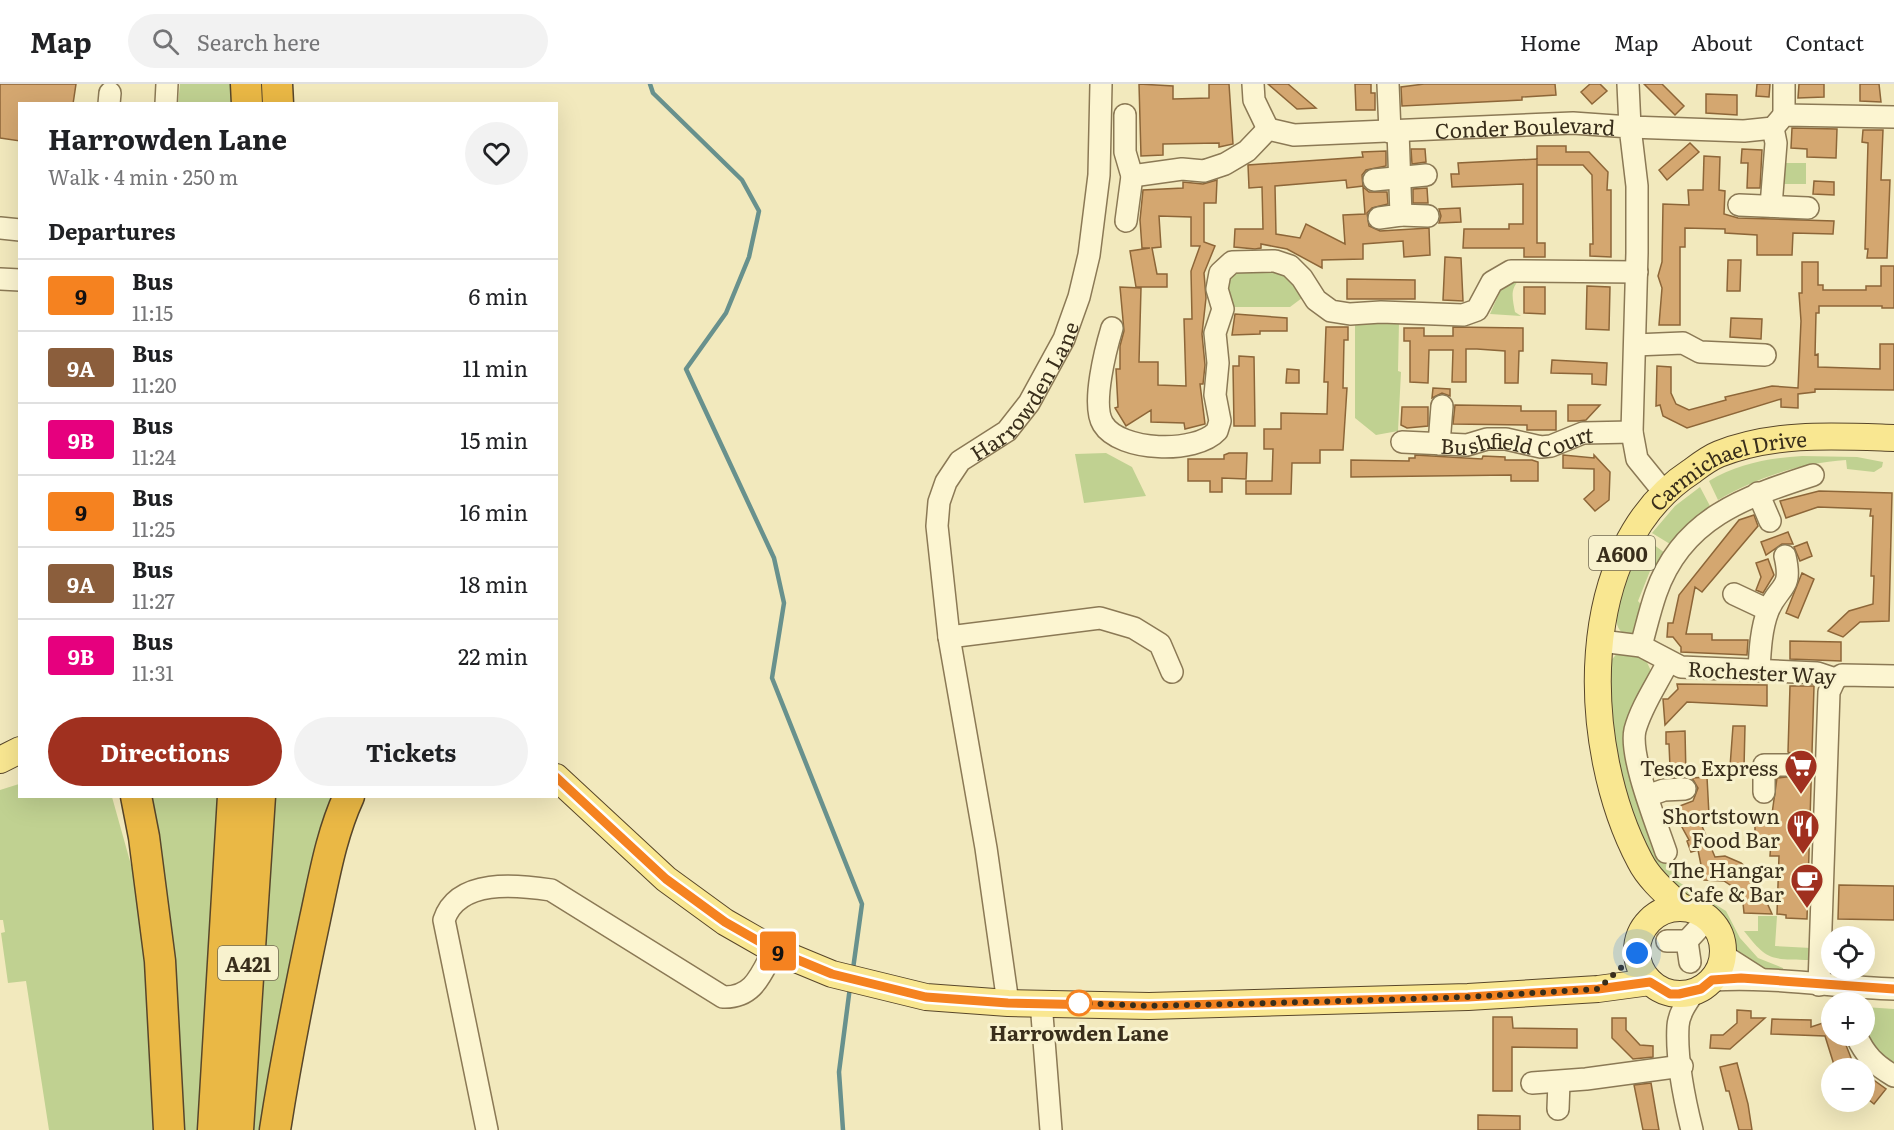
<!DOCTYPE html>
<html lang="en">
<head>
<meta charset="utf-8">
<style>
  :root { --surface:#fff; --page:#f2f2f2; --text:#202124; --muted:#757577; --line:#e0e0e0; --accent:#a0301f }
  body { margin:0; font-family:Literata,serif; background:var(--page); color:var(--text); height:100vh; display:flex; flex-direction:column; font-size:22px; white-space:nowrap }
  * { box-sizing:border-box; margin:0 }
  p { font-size:20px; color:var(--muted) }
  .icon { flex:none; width:33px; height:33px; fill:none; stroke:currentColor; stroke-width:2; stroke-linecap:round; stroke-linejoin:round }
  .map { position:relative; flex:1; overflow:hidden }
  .sheet { position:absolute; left:18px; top:18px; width:540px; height:696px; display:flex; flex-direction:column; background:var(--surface); border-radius:0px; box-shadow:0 6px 24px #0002 }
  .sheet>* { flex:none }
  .badge { padding:0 12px; border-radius:4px; font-size:21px; line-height:39px }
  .tools { position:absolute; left:1821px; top:842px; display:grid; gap:12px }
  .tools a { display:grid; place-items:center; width:54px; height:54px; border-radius:50%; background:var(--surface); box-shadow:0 6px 24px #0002; font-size:30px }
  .you { position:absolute; width:30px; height:30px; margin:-15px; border:4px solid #fff; border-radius:50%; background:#1a73e8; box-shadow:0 0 0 9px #1a73e833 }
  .map>.badge { position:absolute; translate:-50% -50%; box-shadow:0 0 0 3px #fff }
  h2 { padding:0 30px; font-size:22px; line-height:54px }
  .round { display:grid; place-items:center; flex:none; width:63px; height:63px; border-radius:32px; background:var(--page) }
  .head { display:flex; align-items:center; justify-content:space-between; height:102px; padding:0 30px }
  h1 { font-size:28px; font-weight:700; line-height:45px }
  .action { display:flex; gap:12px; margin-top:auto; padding:12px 30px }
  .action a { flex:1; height:69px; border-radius:36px; background:var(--accent); color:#fff; font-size:24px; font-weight:700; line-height:69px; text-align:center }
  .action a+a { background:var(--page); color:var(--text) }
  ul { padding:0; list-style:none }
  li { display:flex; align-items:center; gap:18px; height:72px; padding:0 30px; border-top:2px solid var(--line) }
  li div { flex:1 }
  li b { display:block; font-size:22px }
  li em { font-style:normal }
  li .badge { min-width:66px; font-weight:700; text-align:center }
  header { display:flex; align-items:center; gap:36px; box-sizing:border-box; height:84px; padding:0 30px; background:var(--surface); border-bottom:2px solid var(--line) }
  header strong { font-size:28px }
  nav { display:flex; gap:33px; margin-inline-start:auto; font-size:21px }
  .search { width:420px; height:54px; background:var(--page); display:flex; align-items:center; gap:15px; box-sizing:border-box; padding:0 21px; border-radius:33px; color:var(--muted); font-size:22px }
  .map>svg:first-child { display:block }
</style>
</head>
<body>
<header>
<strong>Map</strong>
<div class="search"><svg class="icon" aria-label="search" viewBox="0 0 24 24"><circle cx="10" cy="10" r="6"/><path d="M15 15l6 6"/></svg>Search here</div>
<nav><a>Home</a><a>Map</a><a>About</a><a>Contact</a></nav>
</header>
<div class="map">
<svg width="1894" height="1046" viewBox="0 0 1894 1046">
  <rect width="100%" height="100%" fill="#f2e9bd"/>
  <path fill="#c0d191" d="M180 0H240L241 19 178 20Z
    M1784 79H1806V100H1784Z
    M1268 184 1286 191 1306 211 1290 223H1230L1226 197 1232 188Z
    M1520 196C1509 204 1513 217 1515 228L1521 232 1490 230 1501 205Z
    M1355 238H1399L1398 287 1401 288 1398 347 1376 351 1355 334Z
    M1106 369 1132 383 1146 412 1084 419 1075 370Z
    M1802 372 1857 373 1883 378 1882 383 1874 388 1847 385 1846 376C1801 379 1758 393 1718 416L1709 397C1737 380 1769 374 1802 372Z
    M1700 403 1710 422 1670 460 1652 449 1675 422Z
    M1646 455 1665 469 1659 479 1652 482 1638 517 1645 525 1633 551C1593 553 1637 472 1646 455Z
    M1618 568 1645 574 1651 587 1624 647 1643 734 1677 797 1726 827 1740 854 1758 874 1783 884 1782 892 1772 890 1739 870 1718 834 1704 822 1691 817 1661 789 1624 718 1613 681 1610 578Z
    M19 700 20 712 112 713 140 813 156 1046H49L26 897 8 899 1 849 5 848 3 836H0V706Z
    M146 713H220L204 1046H182Z
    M273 713H334L270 1046H253Z
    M1758 832H1777L1775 862 1811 864 1810 876C1772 875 1768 878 1744 847H1758Z
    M1865 923 1894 925V985L1864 951Z"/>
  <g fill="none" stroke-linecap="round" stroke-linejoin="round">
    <path stroke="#68918d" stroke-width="4.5" d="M650 0 653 9 742 96 759 127 749 173 726 229 686 285 774 474 784 519 772 594 862 820 853 885
      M843 1046 839 988 850 903"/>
  </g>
  <path fill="#d4a770" stroke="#8d6638" stroke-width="1.5" d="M0 0H76L73 20H20V57L0 54Z
    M1139 0 1173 2V15L1209 14V0H1229L1233 60 1219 63V59L1163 60V71L1141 72Z
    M1268 0H1288L1316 24 1297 25Z
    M1355 0H1371V9H1375V26H1356Z
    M1424 0H1555L1556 11 1522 13V16L1402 22 1401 3Z
    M1590 0H1600L1607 7 1592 20 1581 8Z
    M1644 0H1662L1684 22 1675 31Z
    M1757 0H1770L1769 13 1756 12Z
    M1799 0H1824V13L1798 14Z
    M1860 0H1879L1881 18 1860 17Z
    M1706 10 1737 11V31L1706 29Z
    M1792 44 1837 45 1836 74 1807 73V65L1791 64Z
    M1863 46H1883L1881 96H1890L1887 174H1867L1868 165H1865L1868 59 1862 58Z
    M1690 59 1699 68 1667 96 1659 86Z
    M1537 62H1566V68H1589L1608 88 1607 106H1611V173L1590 172V160H1593L1592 91 1583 81H1537Z
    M1411 65H1425L1426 78 1412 80Z
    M1742 65 1762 66 1760 104H1747L1748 79H1741Z
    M1386 67V82L1366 86 1362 91 1363 102 1347 104 1346 96 1275 102 1276 150 1300 154 1306 140 1345 160 1343 131 1365 130 1363 103 1369 108H1387L1388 120 1372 124 1367 129 1369 142 1380 147 1429 144 1430 171 1404 173 1403 157 1363 160V175L1322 176V184L1287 165 1261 160V164L1255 165 1234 163 1235 145H1263L1262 103 1249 104 1248 81 1363 73 1362 68Z
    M1704 72 1720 73 1719 106 1725 107 1724 130 1738 134 1834 137 1833 150 1793 149 1792 171H1757V151L1725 149V145L1685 144V163H1680V241H1659L1662 204 1658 192 1662 178 1663 120 1689 121 1688 106H1703Z
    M1537 75V159H1545V173H1524V164H1463L1464 145H1509V140H1523V100L1452 103 1451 90H1459L1458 79Z
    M1217 96 1216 119H1204V158L1215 162 1204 189 1206 214 1202 250 1205 281 1203 300H1200L1205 340 1185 345 1184 339 1151 338V326L1126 342 1115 324 1118 323 1116 285H1120V262L1124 247 1120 203 1141 204 1139 278H1158V301L1186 302 1184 235H1192L1191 187 1200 162H1191V133L1159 132 1161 163 1152 164 1157 190H1167V203H1136L1130 167 1150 164H1142L1140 136 1143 106 1183 104V98L1203 100Z
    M1814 97 1834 98V111L1813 110Z
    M1427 104 1428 119H1413V105Z
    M1460 124 1461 138 1439 139 1441 132 1439 125Z
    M1445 173 1461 174 1463 217 1443 216Z
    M1728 176H1741L1740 207H1727Z
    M1802 178H1818V201H1823V206H1866V202H1881V182H1894V224H1882V222H1819V229H1816L1815 271 1818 270V283L1880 285V260H1894V306L1815 305V308L1798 310V324L1781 323V315L1687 344 1663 332 1660 321 1656 322 1657 282 1671 283V309L1676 320 1689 326 1726 316 1725 313 1772 302 1798 304 1801 237 1799 209H1802Z
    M1347 195 1415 196V215H1347Z
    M1587 202 1610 203 1609 246 1586 245Z
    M1524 203H1545V230L1524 229Z
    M1235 230 1287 234V247H1260V250L1232 251Z
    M1731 234 1762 235 1761 255 1730 253Z
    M1326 243H1348V256H1344L1343 304H1347L1343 366H1320V379H1292L1291 410H1246V397H1272L1273 365H1264V345H1281V329L1327 330 1328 298H1324Z
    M1453 243 1523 244V267H1519L1518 299H1505V267L1477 265H1466V298H1452L1453 266H1429L1428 299 1410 298V257H1404V244H1424V252H1453Z
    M1239 272 1254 273 1255 342H1234L1233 282H1239Z
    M1552 276 1607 279 1606 301 1592 300V290L1551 289Z
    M1287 285 1299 286V299H1286Z
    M1433 304 1450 305V312L1442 309 1432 314Z
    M1455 321 1521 322V327H1556V346H1527V341L1453 340Z
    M1568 321H1600L1586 336 1578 337H1568Z
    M1402 323H1428V342L1407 344 1401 341Z
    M1229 369H1247L1246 395 1222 394V408H1210V397H1188V375H1224V371Z
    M1415 371 1482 375 1483 372 1505 373V376H1532L1538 378V397H1511V391L1351 393V376L1409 377V374H1415Z
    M1563 371 1594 374V371L1610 388 1609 416 1595 427 1584 415 1594 406V385L1563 384Z
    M1819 407 1892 409 1889 537 1860 538 1843 553 1828 547 1849 527 1873 520 1874 492H1871L1873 432H1870L1871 425 1818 423 1786 434 1780 417Z
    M1754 431 1758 442 1702 508 1695 503 1686 550H1712V556H1748L1747 571 1681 568V563L1673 553H1667L1668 539H1673L1679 511 1739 436Z
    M1788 448 1793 460H1782L1766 471 1761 458Z
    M1807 458 1812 472 1800 477 1794 463Z
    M1768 475 1774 491 1763 509 1756 506 1761 493 1756 479Z
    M1802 489 1814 495 1798 534 1786 529Z
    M1790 557 1841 558V577L1790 575Z
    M1677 600 1767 601V622L1687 618 1665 641 1663 615H1668L1678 605Z
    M1790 602H1814L1807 835 1786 834V831L1777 830 1779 772H1770L1771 757 1755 756V736L1771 737 1777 694 1794 692 1801 682 1799 674 1788 668Z
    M1733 642H1745L1744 684 1730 683Z
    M1685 647 1686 693H1667V683H1670L1669 660H1666V648Z
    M1707 693 1709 731 1699 735 1715 773 1725 772 1741 779 1754 790 1772 830 1744 829 1743 819 1733 803 1724 797 1704 796 1698 766 1691 768 1687 757 1689 756 1672 725 1693 717 1698 704 1692 694Z
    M1839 801 1894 802V836L1838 835Z
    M1737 926 1751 927V934H1765L1730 965 1710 964 1711 951H1723L1737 939Z
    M1493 933H1512L1513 944 1577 945V964L1512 963V1007H1493Z
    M1612 934H1626V946L1640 961 1653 962V973L1633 975 1612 954Z
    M1772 935 1811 936V943L1832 936V951H1842L1855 984H1835L1825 952 1771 950Z
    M1737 979 1748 1020 1752 1046H1739L1729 1007H1726L1720 983Z
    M1864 989 1886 1005 1874 1020 1864 1012Z
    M1651 999 1659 1046H1643L1634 1001Z
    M1478 1031 1520 1032V1046H1478Z"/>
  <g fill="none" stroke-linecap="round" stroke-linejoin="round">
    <path stroke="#cdc49d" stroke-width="21" stroke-dasharray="21 10" stroke-linecap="butt" d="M1788 681 1812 682"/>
    <defs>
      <g id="minor">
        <path d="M1253 0 1254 16 1268 45"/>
        <path d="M1388 0 1390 48"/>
        <path d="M1628 0 1630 43 1744 47 1773 44 1784 31 1894 33"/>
        <path d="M109 20 110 9"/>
        <path d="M166 20 167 0"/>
        <path d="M1125 31V68L1132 92 1126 137"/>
        <path d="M1784 31V0"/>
        <path id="s1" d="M1268 45 1294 51 1573 39 1630 43 1637 102V169L1632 348 1637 375 1663 407"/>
        <path d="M1132 92 1182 85 1204 87 1225 80 1247 67 1268 45"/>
        <path d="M1374 96 1426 91"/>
        <path d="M1739 121 1808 124"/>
        <path d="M1771 122 1776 59 1773 44"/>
        <path d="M1401 131 1428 132"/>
        <path d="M1379 134 1401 131 1398 47"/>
        <path d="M0 144 20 146"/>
        <path d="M0 195 20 196"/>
        <path d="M1112 244C1106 264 1091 321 1103 340 1120 368 1196 370 1217 347L1220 337 1215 311 1218 279 1215 249 1223 225 1217 205 1220 189 1232 178 1275 177 1290 182 1302 194 1316 216 1331 227 1350 230 1381 228 1463 231 1477 226 1492 198 1511 187 1637 188"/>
        <path d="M1635 261 1683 259 1700 268 1765 271"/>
        <path id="s2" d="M1402 358 1467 361 1487 355H1506L1541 363 1551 362 1583 349 1632 348"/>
        <path d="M1439 360 1442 322"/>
        <path d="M1758 409 1770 437"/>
        <path d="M1734 510 1768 526"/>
        <path d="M949 553 1100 534 1134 544 1160 560 1172 588"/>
        <path d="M1601 557 1641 562 1681 583 1817 589 1835 595 1842 591 1894 592"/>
        <path d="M1641 562C1646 544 1650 526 1656 509 1682 434 1745 413 1813 391"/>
        <path d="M1759 586C1760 567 1761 545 1768 527 1779 500 1793 507 1785 472"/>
        <path d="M1764 708V681H1788"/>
        <path d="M1647 712 1664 706 1685 705"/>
        <path d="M1666 768C1657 741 1629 672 1635 646 1641 623 1657 600 1668 578"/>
        <path d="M1667 857H1687L1690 878"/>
        <path d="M1687 857 1708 834"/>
        <path d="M1723 871 1759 894"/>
        <path d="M1712 896C1772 892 1833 903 1894 905"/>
        <path d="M1819 901 1829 608 1835 595"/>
        <path d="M1041 918 1051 1046"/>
        <path id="s3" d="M1008 919 986 764 949 553 937 442 939 418 946 398 960 377 1007 347 1029 319 1064 255 1079 213 1089 171 1099 91 1101 0"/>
        <path d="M1856 951C1865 971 1875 981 1894 992"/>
        <path d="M1532 999 1586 995 1682 982"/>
        <path d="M1558 1025 1559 998"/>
        <path d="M487 1046 444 836C458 794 517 801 551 806L723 913C754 914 761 890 774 866"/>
        <path d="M1692 1046C1684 1014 1676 975 1678 942 1679 929 1687 918 1694 908"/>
      </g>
      <g id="major">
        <path d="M0 676 20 666"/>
        <path d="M556 693 666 795 725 838 774 866 832 890 926 913 1008 919 1149 922 1468 913 1598 905 1650 898"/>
        <path id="s4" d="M1682 824C1667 810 1649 795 1640 777 1580 664 1573 464 1692 387 1700 381 1709 374 1719 370 1775 348 1835 352 1894 354"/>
        <circle cx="1680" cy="867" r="43"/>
      </g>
      <path id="highway" d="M246 0 247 20
        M277 0 278 20
        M136 712 144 753 160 877 169 1046
        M213 1046 233 712
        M238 1046 260 712
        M275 1046C286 975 300 905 315 835 324 794 331 751 349 712"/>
    </defs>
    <use href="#minor" stroke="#8b7955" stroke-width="24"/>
    <use href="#major" stroke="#58462a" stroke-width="28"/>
    <use href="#highway" stroke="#58462a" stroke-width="33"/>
    <use href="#minor" stroke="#fcf5d1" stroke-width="21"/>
    <use href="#major" stroke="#f9e791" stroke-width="26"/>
    <use href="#highway" stroke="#eab845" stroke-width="30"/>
  </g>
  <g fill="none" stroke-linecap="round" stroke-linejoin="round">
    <defs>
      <path id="line" d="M556 693 666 795 725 838 774 866 832 890 926 913 1008 919 1149 922 1468 913 1598 905 1650 898 1670 910H1679L1701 905 1712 896 1741 894 1894 905"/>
    </defs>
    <use href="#line" stroke="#fff" stroke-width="14"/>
    <use href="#line" stroke="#f58220" stroke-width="9"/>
    <path stroke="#392e1b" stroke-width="6" stroke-dasharray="0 10.8" d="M1079 919 1149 922 1309 918 1468 913 1598 905 1637 869"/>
  </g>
  <defs>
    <symbol id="supermarket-pin" viewBox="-11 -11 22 30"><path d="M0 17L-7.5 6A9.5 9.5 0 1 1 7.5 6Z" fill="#a0301f" stroke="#f8f2ce"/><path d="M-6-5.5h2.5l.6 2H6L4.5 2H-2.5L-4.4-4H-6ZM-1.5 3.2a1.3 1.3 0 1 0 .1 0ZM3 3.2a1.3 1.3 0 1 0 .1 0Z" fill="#fff"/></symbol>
    <symbol id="restaurant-pin" viewBox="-11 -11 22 30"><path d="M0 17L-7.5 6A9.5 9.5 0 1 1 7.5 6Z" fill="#a0301f" stroke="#f8f2ce"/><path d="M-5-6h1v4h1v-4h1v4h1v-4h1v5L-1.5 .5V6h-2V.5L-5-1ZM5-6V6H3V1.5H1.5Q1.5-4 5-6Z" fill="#fff"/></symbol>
    <symbol id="cafe-pin" viewBox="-11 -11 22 30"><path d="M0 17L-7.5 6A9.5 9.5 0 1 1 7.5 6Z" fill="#a0301f" stroke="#f8f2ce"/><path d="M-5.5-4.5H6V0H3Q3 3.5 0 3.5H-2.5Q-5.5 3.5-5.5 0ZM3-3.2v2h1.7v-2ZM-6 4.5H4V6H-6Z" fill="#fff"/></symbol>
  </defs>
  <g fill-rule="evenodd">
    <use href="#supermarket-pin" x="1782" y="663" width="38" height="52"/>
    <use href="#restaurant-pin" x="1784" y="723" width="38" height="52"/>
    <use href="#cafe-pin" x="1788" y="777" width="38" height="52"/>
  </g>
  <circle fill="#fff" stroke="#f58220" stroke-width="3" cx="1079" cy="919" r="12"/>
  <g text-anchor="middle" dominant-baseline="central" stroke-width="6" stroke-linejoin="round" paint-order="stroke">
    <g fill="#f8f2ce" stroke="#726951" stroke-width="1.5">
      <rect x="1589" y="452" width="66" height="34" rx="4.5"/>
      <rect x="218" y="862" width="60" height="34" rx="4.5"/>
    </g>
    <g font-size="20" font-weight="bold" fill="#392e1b">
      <text x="1622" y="469">A600</text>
      <text x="248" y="879">A421</text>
    </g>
    <g font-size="21" fill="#392e1b" stroke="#f8f2ce">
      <text stroke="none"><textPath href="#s1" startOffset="258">Conder Boulevard</textPath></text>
      <text stroke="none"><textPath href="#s3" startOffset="651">Harrowden Lane</textPath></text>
      <text stroke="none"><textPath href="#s2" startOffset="117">Bushfield Court</textPath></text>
      <text stroke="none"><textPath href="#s4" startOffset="524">Carmichael Drive</textPath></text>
      <text transform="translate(1762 587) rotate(3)">Rochester Way</text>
    </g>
    <g font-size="21" fill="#392e1b" stroke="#f8f2ce" text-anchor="end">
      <text x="1778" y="682">Tesco Express</text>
      <text x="1780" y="730">Shortstown<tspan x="1780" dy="24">Food Bar</tspan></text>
      <text x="1784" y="784">The Hangar<tspan x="1784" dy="24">Cafe &amp; Bar</tspan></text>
    </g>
    <g font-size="21" font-weight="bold" fill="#392e1b" stroke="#f8f2ce">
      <text x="1079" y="947">Harrowden Lane</text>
    </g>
  </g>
</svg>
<div class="tools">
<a><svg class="icon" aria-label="locate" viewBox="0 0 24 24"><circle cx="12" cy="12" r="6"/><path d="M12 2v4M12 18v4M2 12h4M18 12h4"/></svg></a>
<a>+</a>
<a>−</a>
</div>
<div class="you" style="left:1637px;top:869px"></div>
<b class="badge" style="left:778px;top:867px;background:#f58220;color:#111">9</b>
<section class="sheet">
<div class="head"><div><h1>Harrowden Lane</h1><p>Walk · 4 min · 250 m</p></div><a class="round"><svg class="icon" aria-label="heart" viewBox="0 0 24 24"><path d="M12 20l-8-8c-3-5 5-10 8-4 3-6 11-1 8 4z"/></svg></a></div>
<h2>Departures</h2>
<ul>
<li><span class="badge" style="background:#f58220;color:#111">9</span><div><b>Bus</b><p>11:15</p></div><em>6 min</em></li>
<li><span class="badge" style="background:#8b5e3c;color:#fff">9A</span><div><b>Bus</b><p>11:20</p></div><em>11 min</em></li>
<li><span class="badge" style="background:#e6007e;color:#fff">9B</span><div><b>Bus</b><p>11:24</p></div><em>15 min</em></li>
<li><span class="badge" style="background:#f58220;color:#111">9</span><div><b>Bus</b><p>11:25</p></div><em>16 min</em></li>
<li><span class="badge" style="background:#8b5e3c;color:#fff">9A</span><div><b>Bus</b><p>11:27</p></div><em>18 min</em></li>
<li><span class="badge" style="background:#e6007e;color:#fff">9B</span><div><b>Bus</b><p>11:31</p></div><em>22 min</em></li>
</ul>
<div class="action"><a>Directions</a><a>Tickets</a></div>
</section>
</div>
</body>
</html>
